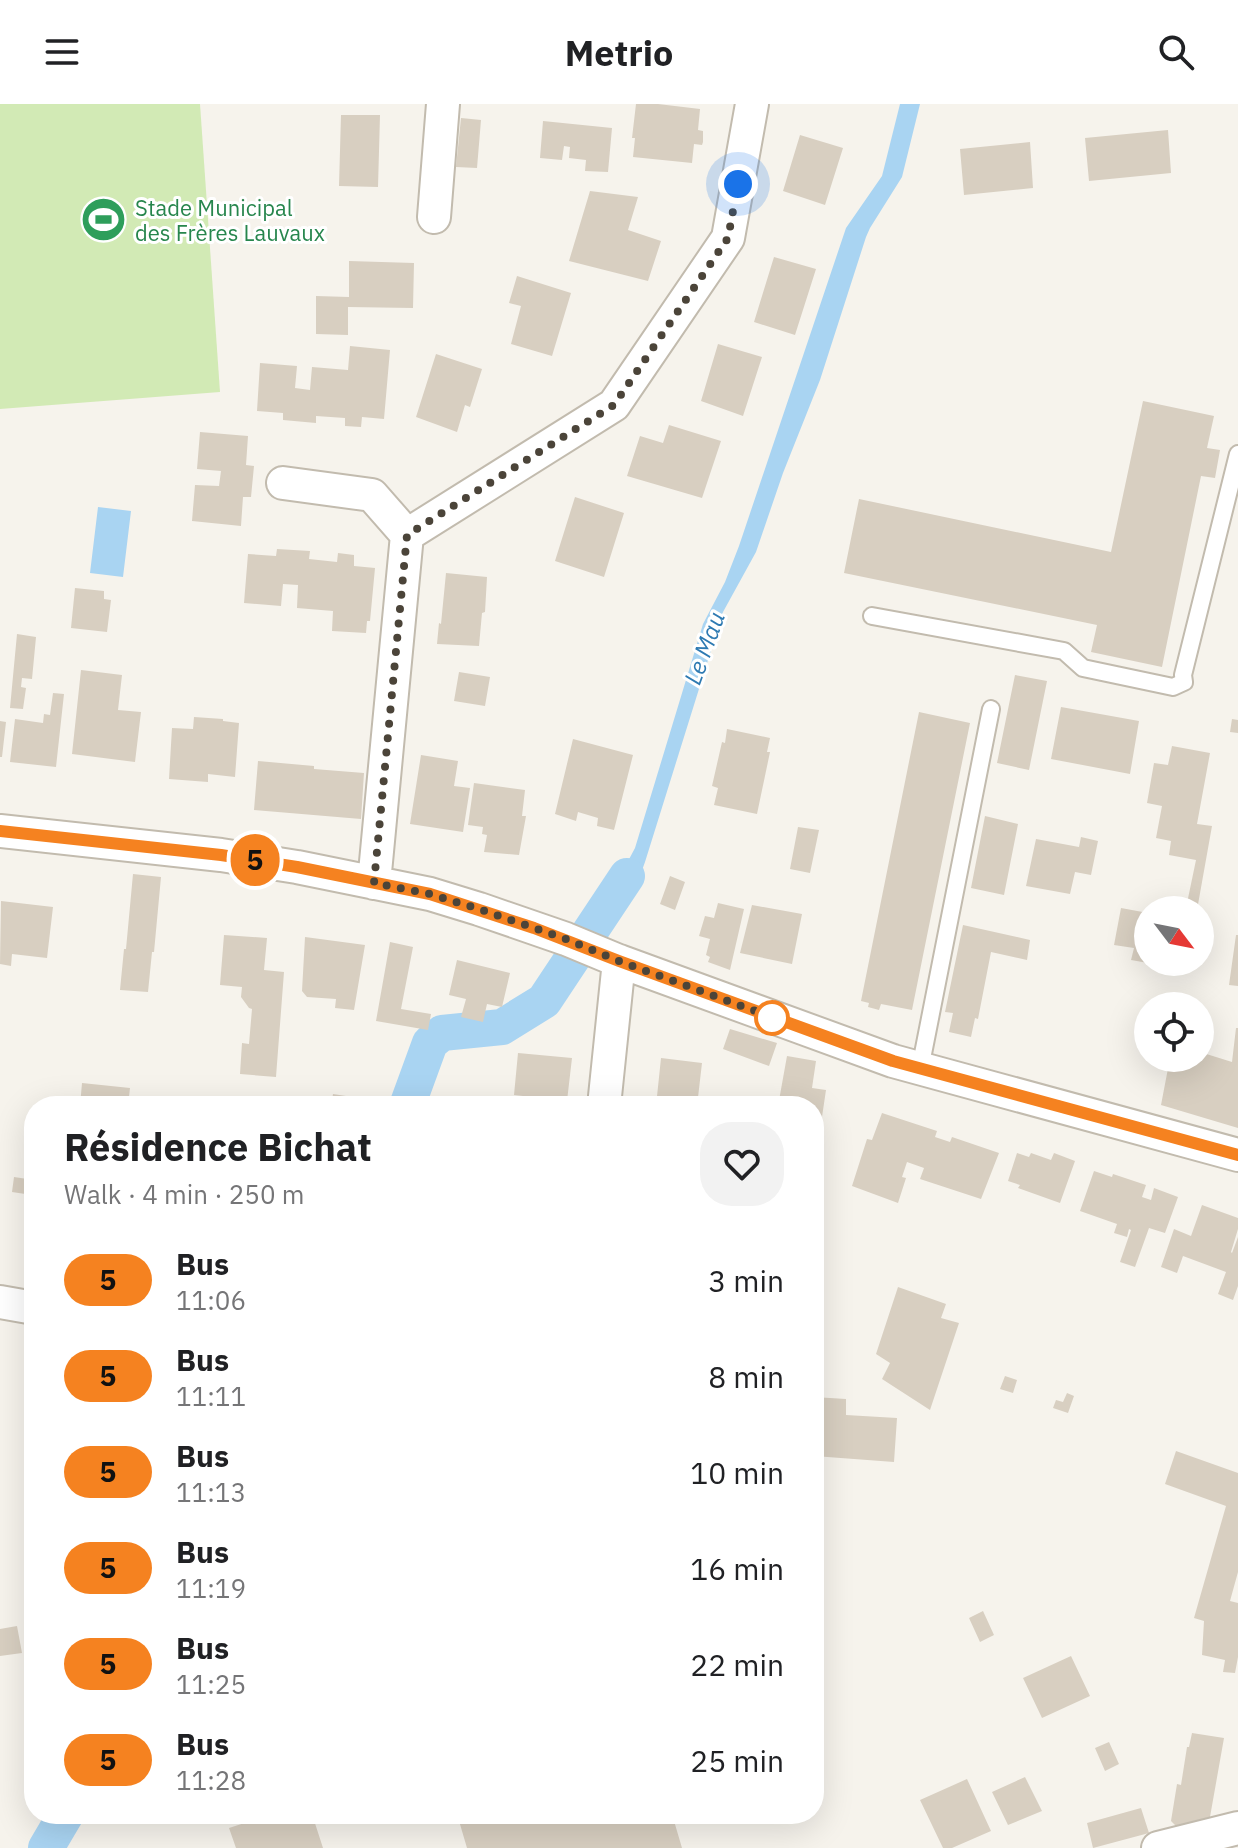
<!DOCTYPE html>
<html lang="en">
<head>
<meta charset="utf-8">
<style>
  :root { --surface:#fff; --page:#f2f2f2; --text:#202124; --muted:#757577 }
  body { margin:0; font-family:"IBM Plex Sans",sans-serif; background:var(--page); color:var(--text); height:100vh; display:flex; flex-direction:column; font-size:30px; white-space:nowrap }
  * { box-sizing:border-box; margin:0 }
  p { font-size:26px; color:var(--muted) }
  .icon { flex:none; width:44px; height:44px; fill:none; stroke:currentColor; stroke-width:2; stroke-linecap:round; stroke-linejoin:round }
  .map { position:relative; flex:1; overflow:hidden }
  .side { position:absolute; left:24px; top:992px; width:800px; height:728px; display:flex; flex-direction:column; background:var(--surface); border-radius:32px; box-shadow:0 8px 32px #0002 }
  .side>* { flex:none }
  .badge { padding:0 16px; border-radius:26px; font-size:28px; line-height:52px }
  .needle { width:52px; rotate:122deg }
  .buttons { position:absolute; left:1134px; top:792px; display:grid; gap:16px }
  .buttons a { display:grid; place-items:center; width:80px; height:80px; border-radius:50%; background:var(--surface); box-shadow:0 8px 32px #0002; font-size:40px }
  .you { position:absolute; width:40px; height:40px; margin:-20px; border:6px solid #fff; border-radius:50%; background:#1a73e8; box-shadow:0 0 0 12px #1a73e833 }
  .map>.badge { position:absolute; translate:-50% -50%; box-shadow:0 0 0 4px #fff }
  .round { display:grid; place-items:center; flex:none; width:84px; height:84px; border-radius:32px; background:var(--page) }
  .head { display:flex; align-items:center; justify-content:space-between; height:136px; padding:0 40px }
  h1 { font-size:38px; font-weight:700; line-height:60px }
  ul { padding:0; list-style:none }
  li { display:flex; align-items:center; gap:24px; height:96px; padding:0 40px }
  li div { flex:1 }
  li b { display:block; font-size:30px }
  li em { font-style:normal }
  li .badge { min-width:88px; font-weight:700; text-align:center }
  header { display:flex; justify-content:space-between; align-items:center; height:104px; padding:0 40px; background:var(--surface); font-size:36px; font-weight:700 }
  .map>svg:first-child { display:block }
</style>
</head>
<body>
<header><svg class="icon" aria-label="menu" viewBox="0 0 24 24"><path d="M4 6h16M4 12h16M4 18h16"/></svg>Metrio<svg class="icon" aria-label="search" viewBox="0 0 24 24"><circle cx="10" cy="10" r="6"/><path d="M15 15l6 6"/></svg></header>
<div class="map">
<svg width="1238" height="1744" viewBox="0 0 1238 1744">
  <rect width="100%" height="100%" fill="#f6f3ec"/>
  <path fill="#d2eab5" d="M0 0H200L220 288 0 305Z"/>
  <path fill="#a9d4f2" d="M900 0H920L902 73 870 124 866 133 820 276 783 369 756 448 723 508 645 758 633 791 612 818 591 809 619 774 635 744 703 520 725 478 739 442 846 124 882 72Z
    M98 403 131 407 123 473 90 469Z"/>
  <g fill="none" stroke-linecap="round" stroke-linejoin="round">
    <path stroke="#a9d4f2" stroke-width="36" d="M407 1002 430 939 442 929 502 923 544 897 627 772
      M46 1744 66 1710"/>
  </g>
  <path fill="#d8cfc1" d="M636 0H658L700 5 698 26 703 27V38L702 41 694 40 692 59 633 53 635 34H632Z
    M341 11H380L378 83 339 82Z
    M461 14 481 16 477 64 456 63Z
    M543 17 612 24 608 68 585 67 586 56 569 54 570 43 564 42 562 56 540 54Z
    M1168 26 1171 69 1089 77 1085 34Z
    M800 31 843 44 825 101 783 87Z
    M1030 38 1033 84 964 91 960 45Z
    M590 87 638 93 628 126 661 137 648 177 569 157Z
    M774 153 816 165 795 231 754 218Z
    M349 157 414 159 413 204 348 203V231L316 230V192L349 193Z
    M517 172 571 189 552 252 511 240 521 202 509 199Z
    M718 240 762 253 743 312 701 297Z
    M350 242 390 246 384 315 362 313 361 323 345 322V314L316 312V319L283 316V309L257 307 260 259 297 262 295 284 310 286 312 263 348 266Z
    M436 250 482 265 470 303 465 301 457 328 416 313Z
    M1143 297 1214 312 1207 344 1220 346 1215 374 1201 372 1162 563 1091 548 1097 521 844 469 859 395 1111 448Z
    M669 321 721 337 702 394 627 372 640 332 663 339Z
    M200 328 248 332 246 361 254 362 251 393H243L241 422 192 417 195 381 219 382 221 367 197 365Z
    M575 393 624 409 604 473 555 457Z
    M277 445 310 447 309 455 337 458 338 449 354 451V462L375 464 370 517H367L366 529 332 527 333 507 297 504 298 481 283 480 281 502 244 499 248 450 276 452Z
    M446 469 487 473 485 508 482 509 479 542 437 540 439 519 441 520Z
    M75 484 104 487V495L111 496 107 528 71 524Z
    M17 530 36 533 32 575 22 574 21 583 26 584 23 605 10 604Z
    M81 566 122 571 118 606 141 608 135 658 72 650Z
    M459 568 490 573 485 602 454 597Z
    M1015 571 1047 577 1029 666 997 659Z
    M53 589 64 590 56 663 10 658 15 615 43 619 44 610 50 611Z
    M1061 603 1139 617 1130 670 1051 655Z
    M919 608 970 619 912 906 881 900 879 906 868 903 869 899 861 897Z
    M194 613 223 615V617L239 619 235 673 208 670V678L169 675 172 624 193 625Z
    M1232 615 1238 616V629L1230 628Z
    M0 617 6 618 2 653H0Z
    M727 625 770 634 767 648H770L757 710 714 701 718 684 712 682 722 638 725 639Z
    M573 635 633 651 614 726 597 722 598 714 578 708 576 717 555 710Z
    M1172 642 1210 649 1197 720 1212 722 1197 806 1186 804 1196 756 1169 751 1171 737 1156 734 1162 702 1147 699 1154 659 1168 661Z
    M421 651 458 657 454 682 470 684 463 728 410 720Z
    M258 657 314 662V665L364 669 361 715 254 706Z
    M474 679 525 686 522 712H526L519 751 484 748 487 731 482 730 483 723 468 721Z
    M985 712 1018 720 1004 791 971 784Z
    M798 723 819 726 810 769 790 765Z
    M1081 733 1098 737 1091 771 1075 768 1070 790 1026 782 1036 735 1079 743Z
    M133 770 161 773 154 848H152L148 888 120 886 124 845H126Z
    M670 772 685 778 675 806 660 800Z
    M1 797 53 803 47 854 12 850 11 862 0 860Z
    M718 799 744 805 730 866 708 858 710 853 706 851 710 835 699 832 705 812 714 814Z
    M752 801 802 810 792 860 740 849Z
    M1121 804 1148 809V859L1131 856 1134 844 1114 841Z
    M963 821 1030 836 1027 856 991 848 978 915 975 914 971 933 949 928 953 909 945 908Z
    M224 831 267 834 264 866 284 868 276 973 240 970 242 939 249 940 252 905 249 904 241 893 242 883 220 881Z
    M1236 831H1238V882L1229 881Z
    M305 833 365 841 354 906 335 904 336 895 307 893 302 887Z
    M390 838 413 843 401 905 431 910 428 926 376 917Z
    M457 856 510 869 502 903 487 900 483 918 461 913 466 895 449 891Z
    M1153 858H1188L1186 865 1152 860Z
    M1236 924H1238V1024L1161 1001 1170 954H1200V948L1232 958Z
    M730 925 777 939 769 962 723 945Z
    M518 949 572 954 567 997 514 991Z
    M787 952 816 957 812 984 826 986 819 1033 814 1032V1002H778Z
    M661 954 702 959 697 1002H656Z
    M82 979 130 984 128 1002H80Z
    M333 990 365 995 364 1002H331Z
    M882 1009 937 1027 935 1033 950 1038 952 1033 999 1049 981 1095 920 1075 924 1064 907 1058 902 1073 906 1074 898 1099 852 1082 867 1035 872 1036Z
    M1017 1049 1029 1053 1031 1049 1051 1056 1054 1049 1075 1057 1060 1099 1018 1084 1020 1081 1008 1077Z
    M1094 1067 1112 1073 1113 1070 1146 1081 1142 1093 1151 1096 1154 1084 1178 1093 1165 1129 1149 1124 1135 1163 1120 1158 1131 1126 1129 1125 1127 1133 1114 1129 1117 1120 1080 1107Z
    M14 1073 34 1076 32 1091 12 1088Z
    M1202 1101 1238 1114V1125L1231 1148 1232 1149 1238 1133V1182L1233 1196 1218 1190 1226 1168 1183 1152 1177 1169 1161 1163 1174 1125 1191 1132Z
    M898 1183 946 1200 941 1214 959 1219 930 1306 882 1275 890 1259 876 1250Z
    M1005 1272 1017 1276 1013 1289 1000 1285Z
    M1067 1289 1074 1292 1068 1309 1053 1304 1056 1296 1063 1298Z
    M814 1293 846 1295V1311L897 1314 894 1358 814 1352Z
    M31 1315H34V1385L26 1384 27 1374H25Z
    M1176 1347 1238 1369V1468L1230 1497 1238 1499V1553L1235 1569 1223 1568 1225 1556 1202 1551 1204 1517 1194 1514 1226 1402 1165 1380Z
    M983 1507 994 1531 980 1538 969 1514Z
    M17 1522 22 1549 0 1552V1525Z
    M1071 1552 1090 1592 1042 1614 1023 1574Z
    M1192 1629 1224 1634 1210 1713 1176 1722 1171 1717 1177 1680 1181 1681 1187 1643H1189Z
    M1109 1638 1119 1660 1105 1667 1095 1644Z
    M1025 1673 1042 1707 1008 1721 992 1688Z
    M967 1675 991 1727 952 1744H943L920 1696Z
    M1141 1704 1149 1729 1093 1744 1087 1719Z
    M272 1710H312L323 1744H236L229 1724Z
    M457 1710H672L682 1744H467Z"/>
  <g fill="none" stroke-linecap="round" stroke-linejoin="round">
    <defs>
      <path id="service" d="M872 512 1064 547 1083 564 1173 583 1184 578 1183 571 1238 350
        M920 965 991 605"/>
      <path id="minor" d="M434 113 443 0
        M283 379 372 391 407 431
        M0 727 221 751 297 763 430 790 479 805 566 835 619 857 893 957 1238 1051
        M374 779 407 431 614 301 728 134 752 0
        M604 1002 619 857
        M0 1198 34 1204
        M1158 1744 1238 1724"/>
    </defs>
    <use href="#service" stroke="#c2bbae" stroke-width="20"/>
    <use href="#minor" stroke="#c2bbae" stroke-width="36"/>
    <use href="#service" stroke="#fff" stroke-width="16"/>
    <use href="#minor" stroke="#fff" stroke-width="32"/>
  </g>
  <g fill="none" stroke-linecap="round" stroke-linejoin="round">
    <defs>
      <path id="line" d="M0 727 221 751 297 763 430 790 534 824 619 857 893 957 1238 1051"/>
    </defs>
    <use href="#line" stroke="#fff" stroke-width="18"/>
    <use href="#line" stroke="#f58220" stroke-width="12"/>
    <path stroke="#4b4439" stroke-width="8" stroke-dasharray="0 14.4" d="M738 80 728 134 614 301 407 431 374 779 430 790 479 805 566 835 619 857 777 915 772 914"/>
  </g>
  <defs>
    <symbol id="stadium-disc" viewBox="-11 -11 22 22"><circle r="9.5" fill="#2e9e5b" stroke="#fff"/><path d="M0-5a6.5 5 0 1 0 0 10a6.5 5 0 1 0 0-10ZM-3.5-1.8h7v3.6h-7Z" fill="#fff"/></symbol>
  </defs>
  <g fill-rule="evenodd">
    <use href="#stadium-disc" x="78" y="90" width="51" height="51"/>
  </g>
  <circle fill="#fff" stroke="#f58220" stroke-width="4" cx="772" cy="914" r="16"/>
  <g text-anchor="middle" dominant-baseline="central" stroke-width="6" stroke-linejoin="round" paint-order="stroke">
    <g font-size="22" fill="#27864d" stroke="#fff" text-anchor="start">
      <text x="135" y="103">Stade Municipal<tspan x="135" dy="25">des Frères Lauvaux</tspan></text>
    </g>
    <g font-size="24" font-style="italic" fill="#2e7ab2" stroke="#fff">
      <text transform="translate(704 544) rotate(-70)">Le Mau</text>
    </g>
  </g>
</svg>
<div class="buttons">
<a><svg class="needle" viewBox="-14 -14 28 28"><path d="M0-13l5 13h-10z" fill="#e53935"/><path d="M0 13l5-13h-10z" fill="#757577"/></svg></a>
<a><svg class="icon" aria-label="locate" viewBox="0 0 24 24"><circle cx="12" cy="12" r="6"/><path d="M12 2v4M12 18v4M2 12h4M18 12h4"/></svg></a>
</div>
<div class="you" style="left:738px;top:80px"></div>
<b class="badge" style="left:255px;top:756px;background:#f58220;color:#111">5</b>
<section class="side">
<div class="head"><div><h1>Résidence Bichat</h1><p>Walk · 4 min · 250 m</p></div><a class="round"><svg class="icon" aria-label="heart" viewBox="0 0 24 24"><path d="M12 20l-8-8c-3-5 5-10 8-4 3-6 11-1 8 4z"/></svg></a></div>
<ul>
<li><span class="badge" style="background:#f58220;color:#111">5</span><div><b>Bus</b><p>11:06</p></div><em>3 min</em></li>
<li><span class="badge" style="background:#f58220;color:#111">5</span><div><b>Bus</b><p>11:11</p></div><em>8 min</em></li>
<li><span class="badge" style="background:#f58220;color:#111">5</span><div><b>Bus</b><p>11:13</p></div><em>10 min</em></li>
<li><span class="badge" style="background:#f58220;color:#111">5</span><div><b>Bus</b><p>11:19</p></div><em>16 min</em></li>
<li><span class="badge" style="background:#f58220;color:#111">5</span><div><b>Bus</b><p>11:25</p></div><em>22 min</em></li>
<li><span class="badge" style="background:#f58220;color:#111">5</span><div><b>Bus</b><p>11:28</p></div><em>25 min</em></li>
</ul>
</section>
</div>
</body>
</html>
